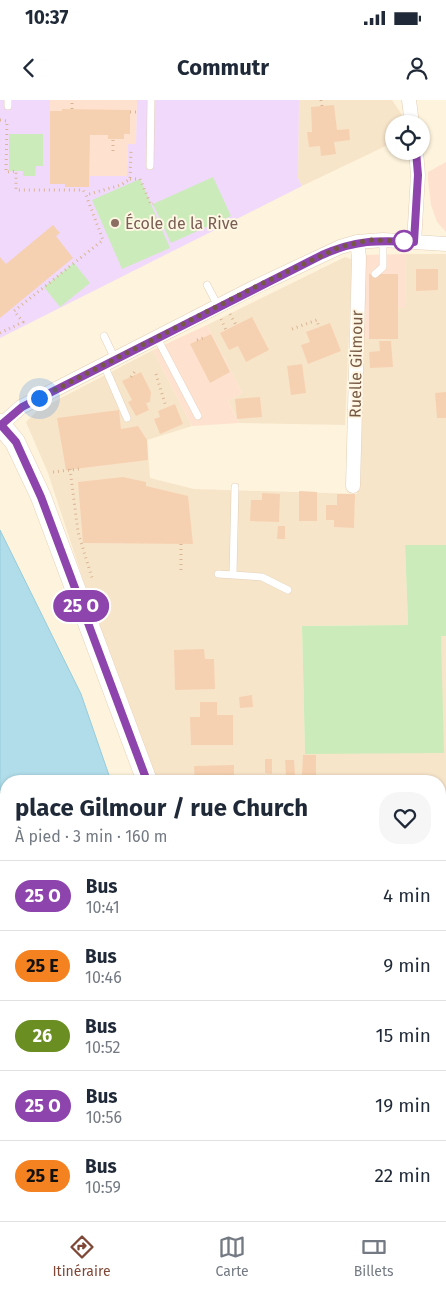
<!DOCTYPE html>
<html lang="fr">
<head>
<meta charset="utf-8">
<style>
  :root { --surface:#fff; --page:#f6f6f7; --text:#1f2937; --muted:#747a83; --line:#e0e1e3; --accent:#7f4736 }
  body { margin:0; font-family:"Fira Sans",sans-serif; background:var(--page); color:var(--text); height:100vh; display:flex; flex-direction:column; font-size:19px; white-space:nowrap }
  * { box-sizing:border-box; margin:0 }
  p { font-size:16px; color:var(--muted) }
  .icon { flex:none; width:28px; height:28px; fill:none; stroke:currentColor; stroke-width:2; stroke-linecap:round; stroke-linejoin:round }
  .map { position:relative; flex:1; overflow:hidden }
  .drawer { position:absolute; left:0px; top:675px; width:446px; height:446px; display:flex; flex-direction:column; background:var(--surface); border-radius:20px 20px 0 0; box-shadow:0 1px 4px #0004 }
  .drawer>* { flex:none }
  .badge { padding:0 10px; border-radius:16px; font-size:18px; line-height:32px }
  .controls { position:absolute; left:385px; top:15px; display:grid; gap:10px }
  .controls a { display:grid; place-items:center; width:45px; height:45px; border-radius:50%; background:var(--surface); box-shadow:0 1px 4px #0004; font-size:25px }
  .you { position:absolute; width:25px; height:25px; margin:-12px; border:4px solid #fff; border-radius:50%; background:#1a73e8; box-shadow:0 0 0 8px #1a73e833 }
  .map>.badge { position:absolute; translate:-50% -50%; box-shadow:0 0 0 2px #fff }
  .round { display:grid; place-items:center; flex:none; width:52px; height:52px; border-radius:20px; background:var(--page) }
  .headline { display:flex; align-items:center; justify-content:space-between; height:85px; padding:0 15px }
  h1 { font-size:24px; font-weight:700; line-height:38px }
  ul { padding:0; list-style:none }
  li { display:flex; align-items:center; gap:15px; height:70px; padding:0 15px; border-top:1px solid var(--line) }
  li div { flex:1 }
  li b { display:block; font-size:19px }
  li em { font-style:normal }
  li .badge { min-width:55px; font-weight:700; text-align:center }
  .status { display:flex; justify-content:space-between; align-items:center; height:35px; padding:0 25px; background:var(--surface); direction:ltr }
  .status svg { height:14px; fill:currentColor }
  header { display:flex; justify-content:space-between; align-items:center; height:65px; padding:0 15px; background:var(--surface); font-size:22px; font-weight:700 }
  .tabs { display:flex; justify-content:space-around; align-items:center; height:70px; border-top:1px solid var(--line); background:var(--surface); font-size:14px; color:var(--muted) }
  .tabs a { display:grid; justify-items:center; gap:2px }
  .tabs .current { color:var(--accent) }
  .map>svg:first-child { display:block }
</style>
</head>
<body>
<div class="status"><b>10:37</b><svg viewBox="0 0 49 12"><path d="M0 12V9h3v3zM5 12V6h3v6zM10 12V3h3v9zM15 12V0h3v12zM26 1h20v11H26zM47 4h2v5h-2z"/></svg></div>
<header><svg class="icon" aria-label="back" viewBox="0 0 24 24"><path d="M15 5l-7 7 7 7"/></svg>Commutr<svg class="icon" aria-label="person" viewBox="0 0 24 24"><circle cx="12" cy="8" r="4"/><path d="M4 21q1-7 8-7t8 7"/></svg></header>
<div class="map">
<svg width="446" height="1121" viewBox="0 0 446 1121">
  <rect width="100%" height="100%" fill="#fef3dc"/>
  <path fill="#f7e5ca" d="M299 0H392L402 15 404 24H394V42L302 86 298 78Z
    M406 154H446V445H405L408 525 302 526 305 654 441 536H446V732H440V681H156L89 498 48 373 26 322 38 310 153 250 192 326 147 340 150 378 194 389 357 394 361 238H398V207H405Z
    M345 157 351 159 352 163 345 325 239 323 228 301 242 293 207 225Z
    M440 752H446V952H440Z
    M440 965H446V1121H226V1115H440Z"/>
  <path fill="#ffe1cf" d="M50 0H137L136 45H128L127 76H89V87H65L50 84Z
    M446 62V132L437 122 431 105 428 80V72Z
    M406 154 405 208 398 207V239L361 238 365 155Z
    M207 225 242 293 228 301 239 323 192 326 153 250Z"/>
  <path fill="#f0d9fa" d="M0 0H50V83L65 84 66 87H89V76H127L128 44H136L137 0H299L298 78 302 86 0 238Z"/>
  <path fill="#cbecba" d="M9 34H43V66H36L35 76H23V71H9Z
    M213 77 231 116 171 143 153 104Z
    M140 79 170 148 122 169 92 100Z
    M74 163 90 183 60 207 44 187Z
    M405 445H446V536H441L444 653 305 654 302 526 408 525Z"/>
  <path fill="#b0dde9" stroke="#95ccdc" d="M0 430 81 594 111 681H6V1115H181V1121H0Z"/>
  <path fill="#f6d1b1" d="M334 5 337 30 349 29 350 40 334 42 336 54 321 56 320 46 309 47 307 32H312L311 7Z
    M62 9 130 10V34H124V39H108V35H90L89 87H65V84H50V11H62Z
    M53 125 60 133 56 136 73 158 0 218V157L6 164Z
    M416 169H438V190L416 191Z
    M369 174H398V239H369Z
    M252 217 269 250 246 262 238 246 229 250 220 233Z
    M330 223 341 251 308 264 301 245 310 242 306 232Z
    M211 234 230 272 210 283 190 244Z
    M379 241H391L393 267 370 268 369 252 380 251Z
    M302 264 306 293 291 295 287 266Z
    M141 272 151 292 150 302 146 303 149 310 136 316 128 302 132 300 122 281Z
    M446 292V318H437L435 293Z
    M260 297 262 317 237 319 235 299Z
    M175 304 183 324 160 334 154 319 160 317 158 311Z
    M119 310 121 329 138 326 147 340 148 360 66 370 57 318Z
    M123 377 146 382V386L188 396 193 444 83 443 78 382Z
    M299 391 317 392V421H299Z
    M262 393 280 394 279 422 250 421 251 400H262Z
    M337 394H355L354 428 334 427V420H326V405H337Z
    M278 426H285V439H277Z
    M204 549 205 559H214L215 589 175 590 174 550Z
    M252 595 253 607 240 608 239 597Z
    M200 602H217V615H233V645H191L190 617H200Z
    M303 655H316V675H302Z
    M265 659H272V674L265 673Z
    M285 660H294L295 675 286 676Z
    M234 665V681H195L194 666Z
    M366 678V681H334V679Z
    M404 678H432V681H404Z
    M440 779 446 780V812H440Z
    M440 899H446V922H442V926H440Z
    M280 1115H310V1121L279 1120Z
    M376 1115H406V1121H376Z
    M416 1115H438V1121H416Z"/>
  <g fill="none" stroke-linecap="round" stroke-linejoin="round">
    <defs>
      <path id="lane" d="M8 6V0
        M150 66 151 0
        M375 174 383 167V140
        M207 185 218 206
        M104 236 115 259
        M157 238 198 316
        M104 265 127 318
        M218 474 262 477 288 490
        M233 474 235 387"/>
      <path id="street" d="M409 0 412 24
        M414 142 418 75 416 51
        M1 325 21 307 255 187 340 147 357 142 383 140 446 144
        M353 386 359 157 357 142
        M440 743H446
        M440 958H446"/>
      <path id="secondary" d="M0 324 15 342 41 397 147 681
        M219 1115V1121"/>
    </defs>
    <use href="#lane" stroke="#e3cfb8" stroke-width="8"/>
    <use href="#street" stroke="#e3cfb8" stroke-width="15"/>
    <use href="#secondary" stroke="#ead2b7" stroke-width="21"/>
    <path stroke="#dab595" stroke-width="3" stroke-dasharray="1 4" stroke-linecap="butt" d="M321 0 322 6
      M72 9V0
      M130 12H138
      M0 20 7 21 6 72 16 71V90H83L86 95
      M113 51V39
      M130 79H140L151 105 153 104
      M230 214 236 225
      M221 219 226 230
      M292 229 317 220 319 227
      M0 233 23 222 14 211 103 140 86 95 121 85 130 79 131 51
      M197 240 203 238
      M156 274 166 307
      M131 277 135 271
      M70 369 78 432 92 478
      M53 372 79 369
      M181 444V474"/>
    <use href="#lane" stroke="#fff" stroke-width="7"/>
    <use href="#street" stroke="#fff" stroke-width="14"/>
    <use href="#secondary" stroke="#fff" stroke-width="20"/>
  </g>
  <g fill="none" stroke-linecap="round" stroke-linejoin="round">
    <defs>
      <path id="line" d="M147 681 41 397 16 342 1 325 22 307 322 155C355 140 378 140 414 142L418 75 416 51"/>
    </defs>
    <use href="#line" stroke="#fff" stroke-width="11"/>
    <use href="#line" stroke="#8e44ad" stroke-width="8"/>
    <path stroke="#755843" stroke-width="5" stroke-dasharray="0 9" d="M39 298 255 187 340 147 369 140 404 141"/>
  </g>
  <circle fill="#8d6e63" stroke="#fff6e4" stroke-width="2" cx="115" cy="123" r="5"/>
  <circle fill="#fff" stroke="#8e44ad" stroke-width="2.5" cx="404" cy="141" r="10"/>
  <g text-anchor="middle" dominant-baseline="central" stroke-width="4" stroke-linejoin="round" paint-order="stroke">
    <g font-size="16" fill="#785e54" stroke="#fff6e4" text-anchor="start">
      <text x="125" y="123">École de la Rive</text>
    </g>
    <g font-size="16" fill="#755843" stroke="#fff6e4">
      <text transform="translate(356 264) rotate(-89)">Ruelle Gilmour</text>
    </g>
  </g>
</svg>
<div class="controls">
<a><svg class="icon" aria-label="locate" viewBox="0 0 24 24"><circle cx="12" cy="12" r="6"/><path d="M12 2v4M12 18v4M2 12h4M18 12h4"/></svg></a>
</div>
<div class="you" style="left:39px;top:298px"></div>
<b class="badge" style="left:81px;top:506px;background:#8e44ad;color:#fff">25 O</b>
<section class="drawer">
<div class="headline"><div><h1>place Gilmour / rue Church</h1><p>À pied · 3 min · 160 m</p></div><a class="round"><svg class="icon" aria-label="heart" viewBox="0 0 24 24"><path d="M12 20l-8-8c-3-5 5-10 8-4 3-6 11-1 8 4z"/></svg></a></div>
<ul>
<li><span class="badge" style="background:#8e44ad;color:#fff">25 O</span><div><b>Bus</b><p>10:41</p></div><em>4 min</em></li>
<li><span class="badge" style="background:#f58220;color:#111">25 E</span><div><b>Bus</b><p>10:46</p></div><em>9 min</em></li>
<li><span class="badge" style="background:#6b8e23;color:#fff">26</span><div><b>Bus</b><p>10:52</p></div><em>15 min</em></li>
<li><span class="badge" style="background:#8e44ad;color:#fff">25 O</span><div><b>Bus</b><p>10:56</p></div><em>19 min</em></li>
<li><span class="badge" style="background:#f58220;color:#111">25 E</span><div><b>Bus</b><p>10:59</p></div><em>22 min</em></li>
</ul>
</section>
</div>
<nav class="tabs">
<a class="current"><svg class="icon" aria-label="directions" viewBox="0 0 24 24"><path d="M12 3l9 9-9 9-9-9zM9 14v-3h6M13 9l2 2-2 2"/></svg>Itinéraire</a>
<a><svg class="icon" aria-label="map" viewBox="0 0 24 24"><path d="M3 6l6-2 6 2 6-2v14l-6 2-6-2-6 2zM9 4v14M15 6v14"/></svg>Carte</a>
<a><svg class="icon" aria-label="tickets" viewBox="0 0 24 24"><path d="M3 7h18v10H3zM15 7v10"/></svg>Billets</a>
</nav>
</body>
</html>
